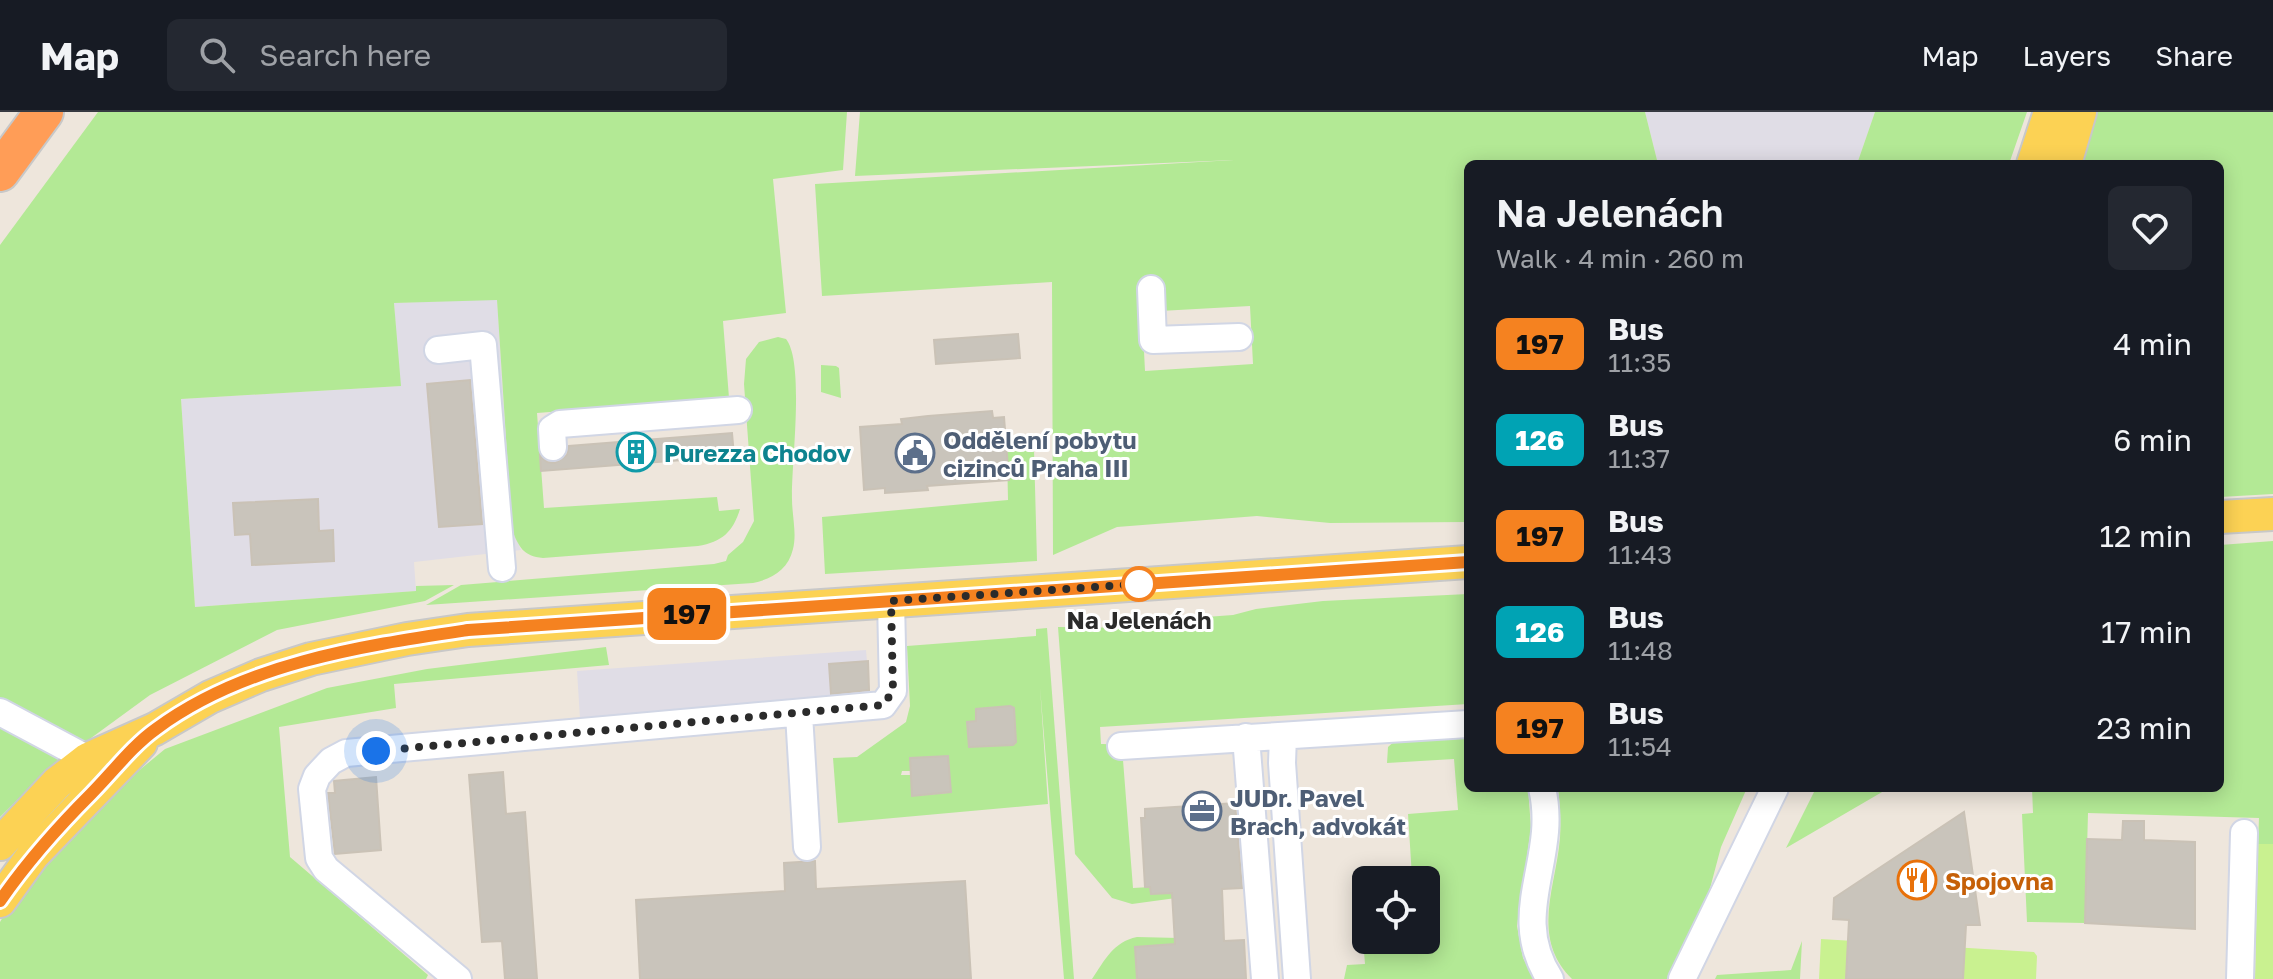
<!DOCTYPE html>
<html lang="en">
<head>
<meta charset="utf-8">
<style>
  :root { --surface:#171b24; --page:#242831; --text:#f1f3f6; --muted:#9ea1a6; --line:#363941 }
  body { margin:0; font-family:"Golos Text",sans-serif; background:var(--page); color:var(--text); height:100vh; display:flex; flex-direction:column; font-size:30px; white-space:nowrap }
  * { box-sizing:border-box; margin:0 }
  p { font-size:26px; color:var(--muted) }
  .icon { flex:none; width:44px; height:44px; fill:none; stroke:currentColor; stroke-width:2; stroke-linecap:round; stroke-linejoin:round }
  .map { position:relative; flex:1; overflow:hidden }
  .sheet { position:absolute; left:1464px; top:48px; width:760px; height:632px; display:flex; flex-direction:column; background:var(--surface); border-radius:12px; box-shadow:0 4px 20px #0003 }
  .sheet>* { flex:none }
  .badge { padding:0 16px; border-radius:12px; font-size:28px; line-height:52px }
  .fabs { position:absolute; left:1352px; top:754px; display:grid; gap:16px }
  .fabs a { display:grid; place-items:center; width:88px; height:88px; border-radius:12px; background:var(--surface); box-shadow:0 4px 20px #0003; font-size:40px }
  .you { position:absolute; width:40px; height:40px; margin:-20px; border:6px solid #fff; border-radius:50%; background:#1a73e8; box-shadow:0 0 0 12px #1a73e833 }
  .map>.badge { position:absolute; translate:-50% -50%; box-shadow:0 0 0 4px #fff }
  .round { display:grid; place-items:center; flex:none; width:84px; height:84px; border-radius:12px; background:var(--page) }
  .summary { display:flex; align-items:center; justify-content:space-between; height:136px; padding:0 32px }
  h1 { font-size:38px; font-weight:600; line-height:60px }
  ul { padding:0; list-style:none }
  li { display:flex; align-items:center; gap:24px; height:96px; padding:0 32px }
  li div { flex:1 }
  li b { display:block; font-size:30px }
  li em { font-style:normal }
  li .badge { min-width:88px; font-weight:700; text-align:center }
  header { display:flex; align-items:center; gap:48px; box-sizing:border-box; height:112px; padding:0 40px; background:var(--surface); border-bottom:2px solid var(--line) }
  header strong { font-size:38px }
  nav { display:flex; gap:44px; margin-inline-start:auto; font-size:28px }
  .search { width:560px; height:72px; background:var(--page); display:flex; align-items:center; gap:20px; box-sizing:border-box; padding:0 28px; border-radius:12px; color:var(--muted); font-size:30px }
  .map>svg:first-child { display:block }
</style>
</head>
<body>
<header>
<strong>Map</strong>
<div class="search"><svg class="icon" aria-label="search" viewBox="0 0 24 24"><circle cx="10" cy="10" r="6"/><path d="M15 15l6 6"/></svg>Search here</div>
<nav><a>Map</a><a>Layers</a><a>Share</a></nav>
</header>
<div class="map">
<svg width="2273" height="867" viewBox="0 0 2273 867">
  <rect width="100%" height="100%" fill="#eee6dc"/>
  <path fill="#e0dde6" d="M1645 0H1875L1857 52H1658Z
    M497 187 512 417 521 438 414 450 416 479 195 495 181 287 400 274 394 191Z
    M866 538 870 585 580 606 577 559Z"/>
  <path fill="#b3e995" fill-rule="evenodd" d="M98 0H847L843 58 773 67 786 201 723 209 729 286 537 301 544 396 717 385 719 399 740 397C733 420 722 430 698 434L543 446C523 444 519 435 512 418L497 188 394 191 401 274 181 287 195 495 416 479V474L454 473 425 489 277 518 150 583 50 656 0 705V133Z
    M860 0H1645L1658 52H1468V410L1330 411 1257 404 1117 415 1053 443 1052 170 822 184 815 72 1234 48 855 64ZM1250 194 1253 252 1145 259 1142 200Z
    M1875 0H2027L2009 52H1857Z
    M2096 0H2273V382L2220 385V52H2083Z
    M778 225 786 227C805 251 791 353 792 387 792 403 797 422 793 437 788 458 772 467 753 471L426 493 461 473 714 452 726 449 728 443 743 430 754 409 744 272 746 247 759 230Z
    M821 253 836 254 839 256 841 286 821 280Z
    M1034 337 1037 449 825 462 822 405 1008 388 1007 340Z
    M2273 429V732H2258L2259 706 2088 701 2085 811 2027 810 2022 702 2033 701 2032 676H2220V433Z
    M1468 482V592L1100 615 1101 632C1114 631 1117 637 1123 648L1133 776 1150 775 1151 782 1176 781V786L1132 792 1112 786 1075 742 1058 515 1138 516V510L1233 503 1256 497 1323 489Z
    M1047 516 1074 867H1064L1040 575 1048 692 838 711 833 646 857 645 906 610 910 594 907 534 1036 524V517ZM1010 594 1012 633 978 635 977 614H967V610L976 609V597ZM944 644 947 681 913 684 911 663H901L902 659H911L910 646Z
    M606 535 609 553 394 572 396 596 279 615 290 745 428 863 426 867H0V810L6 800 79 708 165 637 327 576 427 557Z
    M1468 622V676H1528L1531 716 1517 814 1523 846 1534 867H1344L1347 853 1365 852 1359 780 1366 779V828H1426V768H1396L1412 765 1408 702 1458 698 1454 647 1387 651 1388 635 1397 627Z
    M1558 676H1747L1721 735 1708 784 1669 867H1572C1530 826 1556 775 1560 726 1561 709 1560 692 1558 676Z
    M1816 676H1889L1786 736Z
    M1137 825 1179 826V832L1136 835 1137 867H1092C1105 848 1113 830 1137 825Z
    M1802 829 1800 867H1715L1717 863 1791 858Z"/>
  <path fill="#c9f190" d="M2258 732H2273V867H2255Z
    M1821 827 2034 840 2037 844 2036 867H1819Z"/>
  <path fill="#c9c4bb" stroke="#cac2b6" stroke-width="2" d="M1018 222 1020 246 936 252 934 228Z
    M470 268 482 412 439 415 427 272Z
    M992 299 993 306 1004 305 1009 368 927 374 928 378 900 380 885 381V376L864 378 860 315 902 312 901 307 928 304Z
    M732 321 734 344 541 359 540 343 547 350 555 351 567 343 569 334Z
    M318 387 319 419 333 418 334 449 252 453 250 422 235 423 233 391Z
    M868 549 869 578 831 582 829 552Z
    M1010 594 1014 596 1016 630 1013 633 969 635 967 610 976 609V597Z
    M948 644 951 680 912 684 910 646Z
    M503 660 506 702 525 700 537 867H505L502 829 482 830 469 663Z
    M376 665 381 738 335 742 328 681H335L334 669Z
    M1235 691 1242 776 1222 777 1224 829 1244 828 1246 867H1137L1135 835 1175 832 1172 781 1151 782 1150 775H1145L1141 706H1145V697Z
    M1964 700 1980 813H1966L1963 867H1846L1849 808 1833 807 1834 786Z
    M2123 709H2144V728L2195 730V817L2085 811 2087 727 2122 728Z
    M815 749 816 777 965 769 971 867H640L636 788 785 779 784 751Z"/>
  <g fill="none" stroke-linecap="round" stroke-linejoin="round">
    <defs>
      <path id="minor" d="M1151 177 1153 228 1239 225
        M438 238 483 233 502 456
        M553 335 552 317 560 312 738 298
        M0 600 88 647
        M799 602 807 735
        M1283 624 1282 651 1297 867
        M1246 625 1265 867
        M1121 634 1468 612
        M1542 676C1559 747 1507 801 1550 867
        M458 867 326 757 319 746 312 677 317 664 331 649 346 641 883 593 893 579 891 489
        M1682 867 1775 676
        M2240 867 2244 721"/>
      <path id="major" d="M2033 52 2050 0
        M2065 52 2080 0
        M2220 405 2273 402
        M0 732 57 671 88 647 155 617 210 585 261 563 311 547 407 527 468 518 1468 450
        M0 789 33 743 141 631"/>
      <path id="highway" d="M0 60 44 0"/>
    </defs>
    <use href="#minor" stroke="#d1d6e5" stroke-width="30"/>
    <use href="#major" stroke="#c8c8c8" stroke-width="36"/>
    <use href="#highway" stroke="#c8c8c8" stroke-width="42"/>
    <use href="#minor" stroke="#fff" stroke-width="26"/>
    <use href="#major" stroke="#fcd254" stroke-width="32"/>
    <use href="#highway" stroke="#ff9d57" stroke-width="38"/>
  </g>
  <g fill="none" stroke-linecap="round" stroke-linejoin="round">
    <defs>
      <path id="line" d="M0 789C27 750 57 716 91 682 112 661 132 634 156 617 245 551 362 534 468 518L1468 450"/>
    </defs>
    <use href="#line" stroke="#fff" stroke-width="18"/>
    <use href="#line" stroke="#f58220" stroke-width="12"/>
    <path stroke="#2b2b2b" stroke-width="8" stroke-dasharray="0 14.4" d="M376 639 883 593 893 579 891 489 1139 472"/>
  </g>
  <defs>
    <symbol id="building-ring" viewBox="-11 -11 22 22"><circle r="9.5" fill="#fff" stroke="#0f9aa8" stroke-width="1.5"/><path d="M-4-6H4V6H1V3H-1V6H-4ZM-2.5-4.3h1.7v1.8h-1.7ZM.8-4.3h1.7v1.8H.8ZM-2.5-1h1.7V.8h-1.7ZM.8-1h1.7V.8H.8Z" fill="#0f9aa8"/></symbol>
    <symbol id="civic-ring" viewBox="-11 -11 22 22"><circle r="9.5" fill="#fff" stroke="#5c6f8a" stroke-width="1.5"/><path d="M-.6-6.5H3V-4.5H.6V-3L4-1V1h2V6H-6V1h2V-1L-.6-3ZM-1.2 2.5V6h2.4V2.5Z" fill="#5c6f8a"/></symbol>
    <symbol id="office-ring" viewBox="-11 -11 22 22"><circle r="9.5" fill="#fff" stroke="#5c6f8a" stroke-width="1.5"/><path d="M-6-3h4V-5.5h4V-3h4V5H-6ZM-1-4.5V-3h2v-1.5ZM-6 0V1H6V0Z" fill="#5c6f8a"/></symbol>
    <symbol id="restaurant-ring" viewBox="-11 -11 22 22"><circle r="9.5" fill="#fff" stroke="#e8710a" stroke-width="1.5"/><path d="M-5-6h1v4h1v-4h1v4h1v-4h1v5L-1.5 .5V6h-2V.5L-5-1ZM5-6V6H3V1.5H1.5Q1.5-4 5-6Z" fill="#e8710a"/></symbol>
  </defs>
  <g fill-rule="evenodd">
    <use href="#building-ring" x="614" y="318" width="44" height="44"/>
    <use href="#civic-ring" x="893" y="319" width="44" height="44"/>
    <use href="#office-ring" x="1180" y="677" width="44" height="44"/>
    <use href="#restaurant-ring" x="1895" y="746" width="44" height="44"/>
  </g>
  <circle fill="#fff" stroke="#f58220" stroke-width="4" cx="1139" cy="472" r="16"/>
  <g text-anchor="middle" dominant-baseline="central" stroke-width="6" stroke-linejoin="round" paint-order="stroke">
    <g font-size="24" font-weight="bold" fill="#4e5e75" stroke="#fff" text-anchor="start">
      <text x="943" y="327">Oddělení pobytu<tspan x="943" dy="28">cizinců Praha III</tspan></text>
      <text x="1230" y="685">JUDr. Pavel<tspan x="1230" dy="28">Brach, advokát</tspan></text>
    </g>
    <g font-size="24" font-weight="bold" fill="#0d838f" stroke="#fff" text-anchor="start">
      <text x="664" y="340">Purezza Chodov</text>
    </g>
    <g font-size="24" font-weight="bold" fill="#2b2b2b" stroke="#fff">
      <text x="1139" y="507">Na Jelenách</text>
    </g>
    <g font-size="24" font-weight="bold" fill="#c56008" stroke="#fff" text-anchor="start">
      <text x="1945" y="768">Spojovna</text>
    </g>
  </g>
</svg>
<div class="fabs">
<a><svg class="icon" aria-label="locate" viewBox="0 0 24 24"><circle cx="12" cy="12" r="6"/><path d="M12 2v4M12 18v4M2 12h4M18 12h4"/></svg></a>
</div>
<div class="you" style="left:376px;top:639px"></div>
<b class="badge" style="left:687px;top:502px;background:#f58220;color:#111">197</b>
<section class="sheet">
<div class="summary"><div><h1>Na Jelenách</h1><p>Walk · 4 min · 260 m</p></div><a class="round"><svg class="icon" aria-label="heart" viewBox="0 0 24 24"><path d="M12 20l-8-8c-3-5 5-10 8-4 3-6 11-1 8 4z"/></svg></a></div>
<ul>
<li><span class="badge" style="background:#f58220;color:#111">197</span><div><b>Bus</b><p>11:35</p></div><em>4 min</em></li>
<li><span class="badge" style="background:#00a3b4;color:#fff">126</span><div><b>Bus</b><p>11:37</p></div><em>6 min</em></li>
<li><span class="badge" style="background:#f58220;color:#111">197</span><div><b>Bus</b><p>11:43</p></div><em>12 min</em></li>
<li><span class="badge" style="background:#00a3b4;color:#fff">126</span><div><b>Bus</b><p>11:48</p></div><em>17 min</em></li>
<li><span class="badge" style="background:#f58220;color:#111">197</span><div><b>Bus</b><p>11:54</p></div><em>23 min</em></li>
</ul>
</section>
</div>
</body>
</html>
